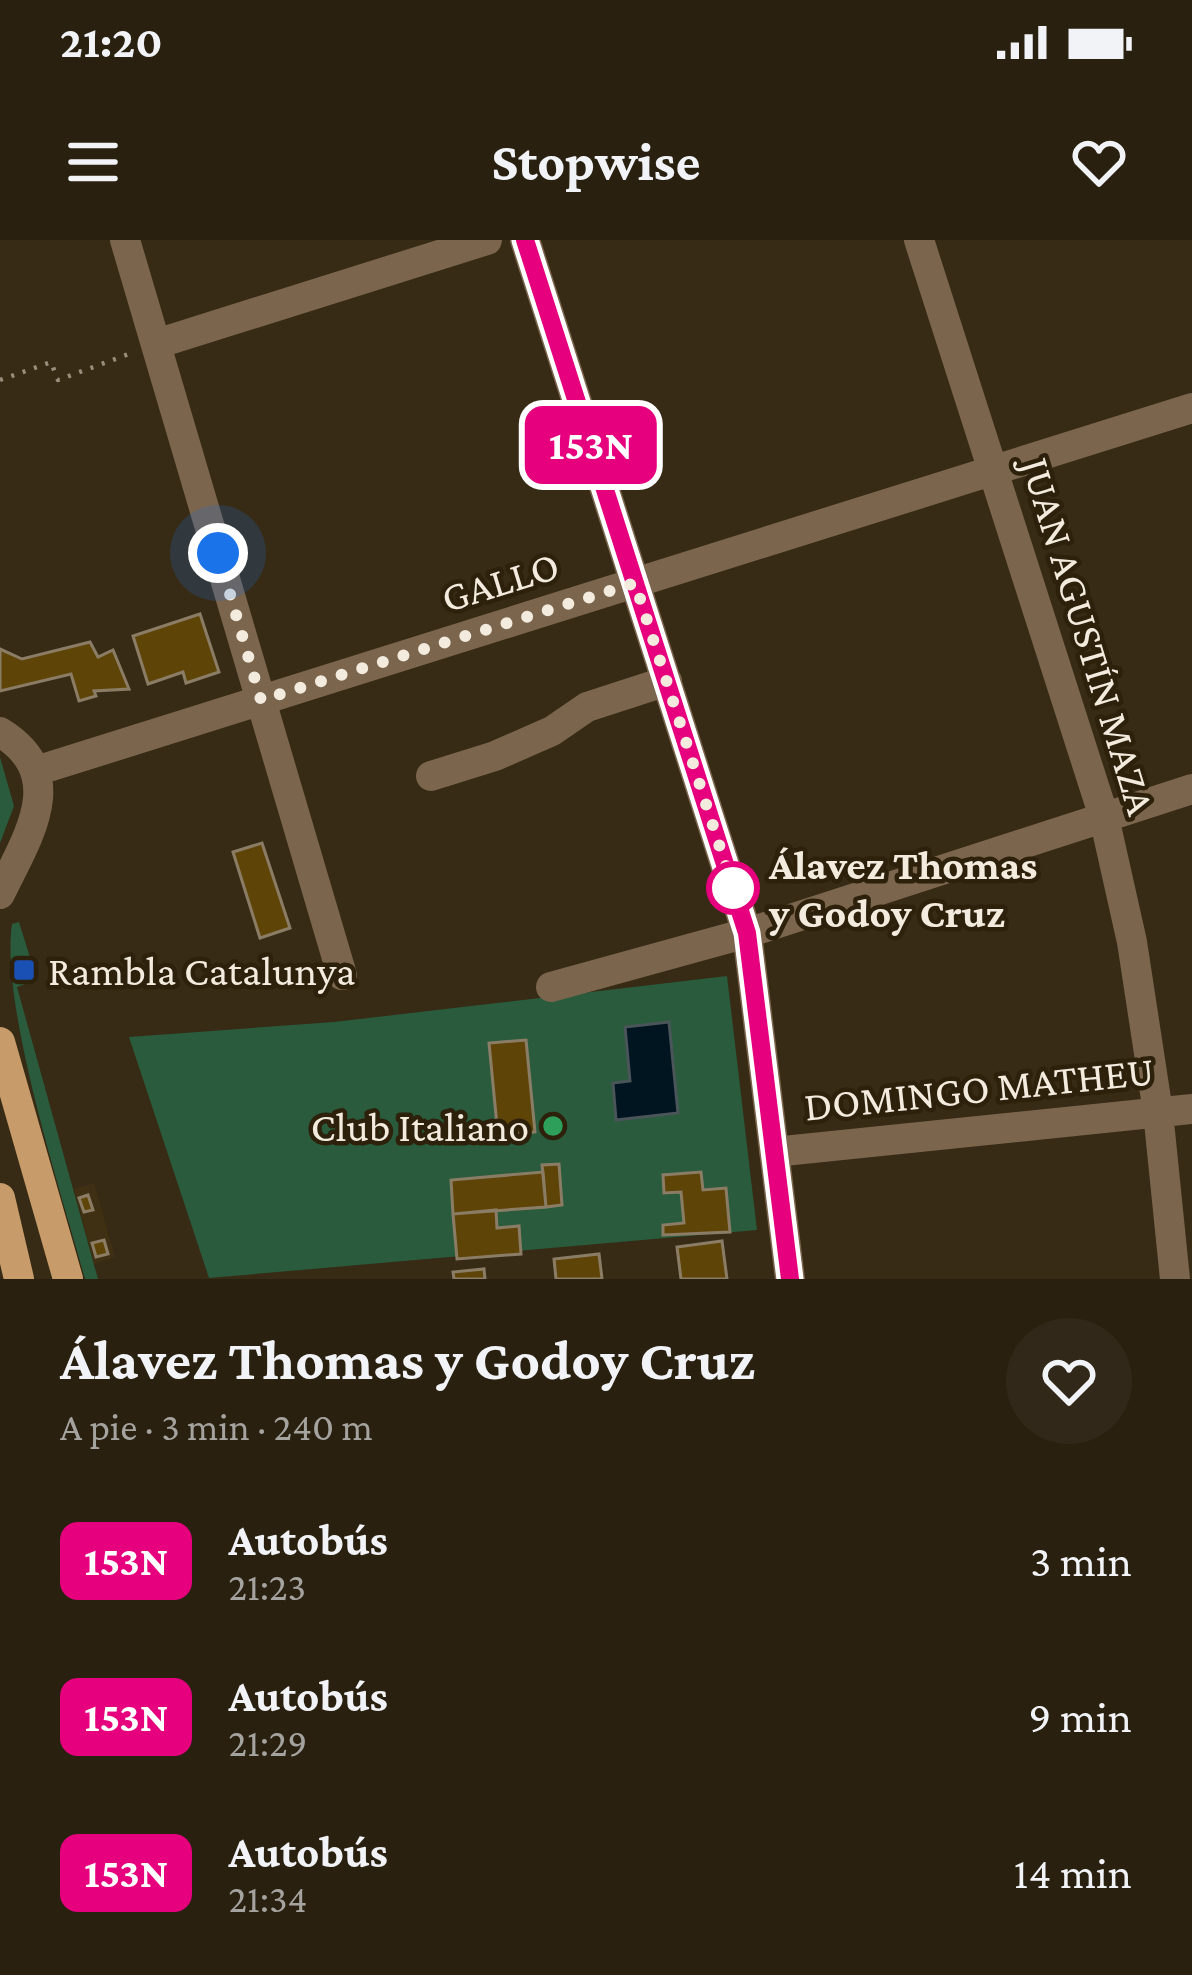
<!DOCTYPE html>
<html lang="es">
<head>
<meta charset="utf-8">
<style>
  :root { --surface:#292010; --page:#312819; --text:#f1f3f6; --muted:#a5a39f }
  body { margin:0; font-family:"Crimson Pro",serif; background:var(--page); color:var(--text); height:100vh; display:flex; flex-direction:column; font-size:45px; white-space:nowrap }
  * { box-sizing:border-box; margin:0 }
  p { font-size:39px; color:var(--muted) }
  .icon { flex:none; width:66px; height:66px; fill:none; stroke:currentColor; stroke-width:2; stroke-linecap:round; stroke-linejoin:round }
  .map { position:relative; height:1039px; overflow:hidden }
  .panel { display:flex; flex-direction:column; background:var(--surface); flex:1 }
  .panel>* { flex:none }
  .badge { padding:0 24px; border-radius:18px; font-size:42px; line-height:78px }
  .you { position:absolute; width:60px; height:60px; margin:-30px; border:9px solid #fff; border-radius:50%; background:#1a73e8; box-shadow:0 0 0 18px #1a73e833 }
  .map>.badge { position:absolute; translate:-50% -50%; box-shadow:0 0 0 6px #fff }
  .round { display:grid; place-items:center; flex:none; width:126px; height:126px; border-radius:63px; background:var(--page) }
  .headline { display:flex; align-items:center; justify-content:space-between; height:204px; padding:0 60px }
  h1 { font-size:57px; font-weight:700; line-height:90px }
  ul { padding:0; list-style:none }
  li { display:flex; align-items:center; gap:36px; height:156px; padding:0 60px }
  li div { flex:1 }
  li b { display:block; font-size:45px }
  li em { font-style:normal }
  li .badge { min-width:132px; font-weight:700; text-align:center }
  .status { display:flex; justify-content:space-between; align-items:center; height:84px; padding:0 60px; background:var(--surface); direction:ltr }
  .status svg { height:33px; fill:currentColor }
  header { display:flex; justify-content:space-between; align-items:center; height:156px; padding:0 60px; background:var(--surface); font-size:54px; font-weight:700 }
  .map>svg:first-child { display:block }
</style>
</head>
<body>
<div class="status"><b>21:20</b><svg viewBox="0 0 49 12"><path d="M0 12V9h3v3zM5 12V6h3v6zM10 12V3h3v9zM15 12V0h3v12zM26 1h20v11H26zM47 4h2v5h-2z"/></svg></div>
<header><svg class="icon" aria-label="menu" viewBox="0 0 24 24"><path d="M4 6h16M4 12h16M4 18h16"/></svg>Stopwise<svg class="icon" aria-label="heart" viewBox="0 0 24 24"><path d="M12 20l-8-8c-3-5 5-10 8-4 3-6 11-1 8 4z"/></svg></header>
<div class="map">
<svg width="1192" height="1039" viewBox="0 0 1192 1039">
  <rect width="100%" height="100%" fill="#372b15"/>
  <path fill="#3f3013" d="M94 943 115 1017 94 1024 74 949Z"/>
  <path fill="#295b3c" d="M0 517 14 566 0 603Z
    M19 682 37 740 17 747 98 1039H85C61 951 0 766 12 684Z
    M727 736 757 990 209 1038 129 797 334 782Z"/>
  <path fill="#001520" stroke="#495559" stroke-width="3" d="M669 782 678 873 616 880 613 843 630 841 625 787Z"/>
  <path fill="#5f4408" stroke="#8b7d65" stroke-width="3" d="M200 374 219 432 186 443 183 432 148 444 133 396Z
    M90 402 98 417 113 410 129 449 94 451 96 456 79 461 71 434 0 451V409L22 419Z
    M262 603 290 688 260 698 233 612Z
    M526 800 535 892 498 896 489 803Z
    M559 924 562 965 546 967 542 925Z
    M543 932 546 967 453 974 451 940Z
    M701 932 703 950 726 948 730 992 663 995V985L684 983 681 952 664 953 663 935Z
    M88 955 93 970 84 972 79 958Z
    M496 970 497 988 519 986 521 1014 457 1019 453 974Z
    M104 1000 108 1014 96 1017 92 1003Z
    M722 1001 727 1039H681L677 1007Z
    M599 1014 602 1039H556L554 1019Z
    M484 1029 485 1039H454L453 1032Z"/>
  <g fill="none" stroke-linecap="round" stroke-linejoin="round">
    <path stroke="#988e7c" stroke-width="4.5" stroke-dasharray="3 9" stroke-linecap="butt" d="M0 140 51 122 58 140 129 114"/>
    <path stroke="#7b654d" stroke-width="30" d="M125 0 342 735
      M525 0 747 693 790 1039
      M919 0 1104 577 1132 702 1158 872 1175 1039
      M156 104 487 0
      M0 492C70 535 28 596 0 654
      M39 530 1192 168
      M431 536 495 516 552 491 587 467 667 441
      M551 747 747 693 1192 549
      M774 912 1192 869"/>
    <path stroke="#c89c6a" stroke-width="30" d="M0 802 68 1039
      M0 958 19 1039"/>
  </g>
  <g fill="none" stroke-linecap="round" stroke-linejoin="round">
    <defs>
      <path id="line" d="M525 0 747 693 790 1039"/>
    </defs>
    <use href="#line" stroke="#fff" stroke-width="27"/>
    <use href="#line" stroke="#e6007e" stroke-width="18"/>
    <path stroke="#f3ebde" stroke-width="12" stroke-dasharray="0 21.6" d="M218 313 261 460 635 343 733 648"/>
  </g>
  <circle fill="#fff" stroke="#e6007e" stroke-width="6" cx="733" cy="648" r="24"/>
  <rect fill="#1a4fb4" stroke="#2d210c" stroke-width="4.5" x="12" y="718" width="24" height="24" rx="6"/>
  <circle fill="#2e9e5b" stroke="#2d210c" stroke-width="4.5" cx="553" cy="886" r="12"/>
  <g text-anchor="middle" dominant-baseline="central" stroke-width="9" stroke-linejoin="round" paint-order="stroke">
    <g font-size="42" fill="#f3ebde" stroke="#2d210c">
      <text transform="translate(500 341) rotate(-17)">GALLO</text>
      <text transform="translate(1089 396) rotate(73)">JUAN AGUSTÍN MAZA</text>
      <text transform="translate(979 848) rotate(-6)">DOMINGO MATHEU</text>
    </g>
    <g font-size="42" font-weight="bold" fill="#f3ebde" stroke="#2d210c" text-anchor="start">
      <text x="769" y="624">Álavez Thomas<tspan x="769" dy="48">y Godoy Cruz</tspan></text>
    </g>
    <g font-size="42" fill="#f3ebde" stroke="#2d210c" text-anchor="start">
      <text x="48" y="730">Rambla Catalunya</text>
      <text x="529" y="886" text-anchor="end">Club Italiano</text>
    </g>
  </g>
</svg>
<div class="you" style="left:218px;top:313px"></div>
<b class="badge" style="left:591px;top:205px;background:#e6007e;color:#fff">153N</b>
</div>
<section class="panel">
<div class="headline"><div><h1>Álavez Thomas y Godoy Cruz</h1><p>A pie · 3 min · 240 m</p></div><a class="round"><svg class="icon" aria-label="heart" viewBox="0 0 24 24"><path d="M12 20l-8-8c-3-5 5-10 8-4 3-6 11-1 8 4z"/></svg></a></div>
<ul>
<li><span class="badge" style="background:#e6007e;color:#fff">153N</span><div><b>Autobús</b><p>21:23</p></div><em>3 min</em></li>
<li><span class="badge" style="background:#e6007e;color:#fff">153N</span><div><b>Autobús</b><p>21:29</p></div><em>9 min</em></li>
<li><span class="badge" style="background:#e6007e;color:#fff">153N</span><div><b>Autobús</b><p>21:34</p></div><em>14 min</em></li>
</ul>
</section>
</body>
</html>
